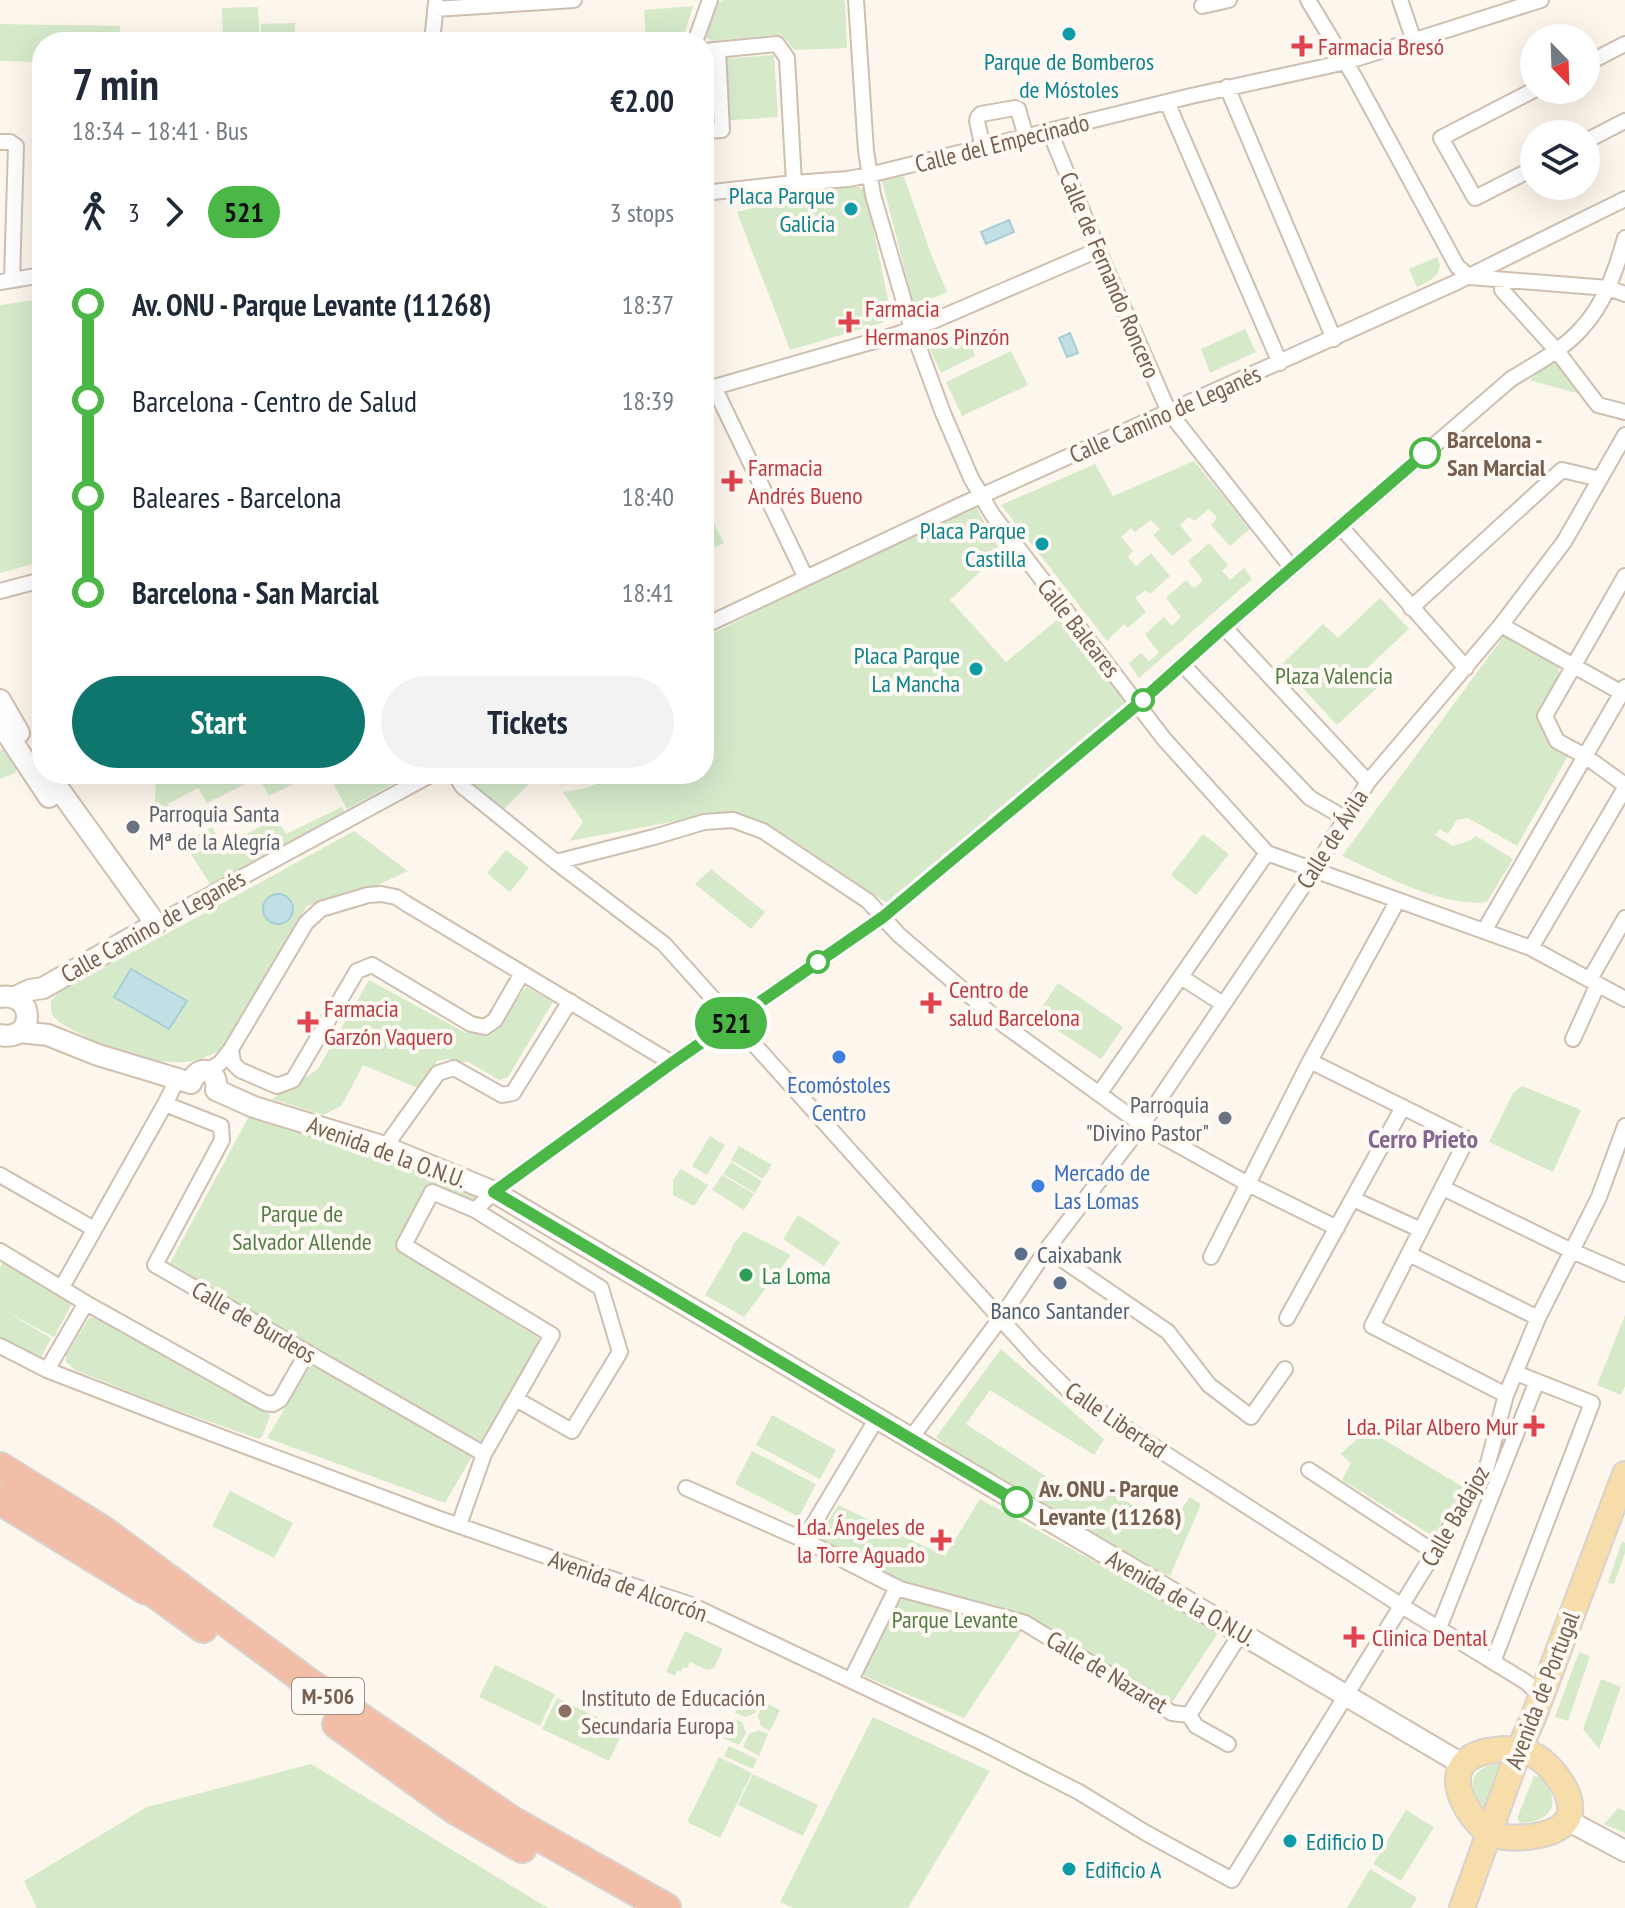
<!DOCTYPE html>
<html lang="en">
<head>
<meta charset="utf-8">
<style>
  :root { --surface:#fff; --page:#f2f2f3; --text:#1f2937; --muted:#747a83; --accent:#0f766e }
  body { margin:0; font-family:"PT Sans Narrow",sans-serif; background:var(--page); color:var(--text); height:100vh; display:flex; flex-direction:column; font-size:30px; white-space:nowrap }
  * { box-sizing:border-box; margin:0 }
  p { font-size:26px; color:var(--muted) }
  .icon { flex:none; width:44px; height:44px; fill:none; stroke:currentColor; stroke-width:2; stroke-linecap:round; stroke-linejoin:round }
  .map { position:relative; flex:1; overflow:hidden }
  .side { position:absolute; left:32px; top:32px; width:682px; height:752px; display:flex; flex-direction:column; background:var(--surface); border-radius:32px; box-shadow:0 8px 32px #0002 }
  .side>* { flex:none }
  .badge { padding:0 16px; border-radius:26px; font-size:28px; line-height:52px }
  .needle { width:52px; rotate:157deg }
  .buttons { position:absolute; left:1520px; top:24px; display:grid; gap:16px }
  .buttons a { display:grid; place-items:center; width:80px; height:80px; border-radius:50%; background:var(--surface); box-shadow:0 8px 32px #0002; font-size:40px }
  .map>.badge { position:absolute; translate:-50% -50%; box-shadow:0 0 0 4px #fff }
  .legs { display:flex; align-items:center; gap:12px; height:88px; padding:0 40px; font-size:26px }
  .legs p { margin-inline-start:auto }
  .summary { display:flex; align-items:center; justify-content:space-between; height:136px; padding:0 40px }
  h1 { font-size:44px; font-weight:800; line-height:60px }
  .cta { display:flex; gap:16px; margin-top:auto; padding:16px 40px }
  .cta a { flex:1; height:92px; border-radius:48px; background:var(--accent); color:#fff; font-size:32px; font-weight:800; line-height:92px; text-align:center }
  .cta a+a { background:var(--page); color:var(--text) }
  ul { padding:0 40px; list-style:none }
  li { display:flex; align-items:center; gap:28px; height:96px; font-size:30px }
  li i { display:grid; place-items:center; width:12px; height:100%; margin:0 10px; background:currentColor }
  li i::after { content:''; width:20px; height:20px; margin:-10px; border:6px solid; border-radius:50%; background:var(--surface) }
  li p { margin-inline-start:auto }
  li:first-child i { background:linear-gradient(#0000 50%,currentColor 0) }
  li:last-child i { background:linear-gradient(currentColor 50%,#0000 0) }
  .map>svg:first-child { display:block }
</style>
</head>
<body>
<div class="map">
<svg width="1625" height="1908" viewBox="0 0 1625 1908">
  <rect width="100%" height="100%" fill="#fcf6ec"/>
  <path fill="#d6eaca" d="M723 0H845L847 48 795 50C787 45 789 36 776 35L712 41 707 38 705 33 719 2Z
    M693 6 683 39 675 40 671 42H646L644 10Z
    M258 7 260 42H223L222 8Z
    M295 23V42H261V24Z
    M0 24 120 26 119 42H42V62L0 61Z
    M774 55 778 117 721 121 718 59Z
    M880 173 904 177 931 254 947 292 914 306Z
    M851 185 865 189 890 309 887 318 882 323 790 350 737 212 830 188Z
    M1437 257C1446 274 1431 280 1417 287L1409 269Z
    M42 299V561L0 573V305Z
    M1245 329 1256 352 1210 373 1201 349Z
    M966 332 975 356 941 373 929 347Z
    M1011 351 1028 385 962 416 946 382Z
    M1556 359 1584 395 1529 380Z
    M1194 461 1250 529 1230 546 1211 525 1217 518 1209 509 1194 521 1189 517 1180 525 1192 540 1172 556 1153 535 1160 529 1151 520 1135 532 1131 528 1121 537 1133 551 1128 557 1136 566 1151 553 1170 576 1150 594 1145 590 1135 598 1146 612 1128 628 1124 624 1107 641 1001 505 1095 464 1113 496Z
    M974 503 1001 552 950 600 1006 662 1058 619 1088 646 1129 701 1113 717 888 904 787 836 740 813 698 817 569 841 583 822 563 792 587 788 619 774H704V638Z
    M704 504 724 543 704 553Z
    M1209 543 1228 565 1222 571 1230 580 1244 568 1252 579 1139 678 1129 663 1141 653 1149 661 1159 653 1145 634 1164 617 1172 626 1181 617 1166 598 1186 580 1194 588 1203 580 1188 561Z
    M1380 598 1409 629 1366 669 1380 685 1337 725 1281 665 1323 624 1338 638Z
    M1509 629 1558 665 1560 676 1539 717 1553 747 1568 756 1517 846 1468 818 1457 820 1448 834 1440 829 1435 835 1453 846 1471 840 1476 836 1513 859 1487 902C1442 908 1382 874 1342 856Z
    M3 749 17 768 15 773 0 779V750Z
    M226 774H313L269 796 260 780 255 779 207 803 198 788 168 804 170 810 159 815 155 809 156 779Z
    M328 774H411L347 809Z
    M459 774H538L504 809 466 782Z
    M342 807 345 813 211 886 184 843 212 827 224 846 276 818 286 834Z
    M354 831 408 871 378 885 307 906 224 1047C208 1058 191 1064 171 1062 159 1062 145 1059 134 1056 119 1052 64 1029 55 1018 50 1013 51 1007 51 1001L58 993Z
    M1203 834 1229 854 1196 895 1171 875Z
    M506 850 529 868 510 892 487 873Z
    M711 869 765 912 751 929 695 884Z
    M369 980 466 1033 484 1032 498 1027 526 987 553 1002 508 1077 499 1080 467 1061 462 1064 448 1059 437 1061 422 1085 415 1087 363 1065 342 1105 324 1115 272 1099 318 1069Z
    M1058 983 1123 1027 1101 1059 1036 1016Z
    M1522 1086 1581 1110 1553 1172 1489 1142 1513 1093Z
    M254 1107 494 1192 473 1206 430 1188 398 1250 540 1339 445 1503 267 1438 318 1353 170 1263Z
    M710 1136 725 1145 707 1175 692 1166Z
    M739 1146 772 1165 763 1179 731 1160Z
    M731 1162 762 1181 755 1193 723 1174Z
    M681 1169 708 1185 694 1206 673 1195V1180Z
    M722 1175 754 1194 744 1210 712 1190Z
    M798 1215 840 1242 824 1266 783 1239Z
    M744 1231 791 1255 744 1317 705 1295 731 1251 733 1245Z
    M3 1262 74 1300 54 1337 5 1311 51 1338 40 1360 0 1340V1267Z
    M1625 1315V1386L1621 1395 1597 1385Z
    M94 1316 98 1317 269 1413 270 1416 262 1437 259 1439 165 1406 75 1370 66 1362V1355L89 1318Z
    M1001 1349 1104 1439 1094 1455 990 1390 966 1424 1076 1496 1090 1478 1168 1527 1190 1497 1201 1504 1170 1576 1119 1553 955 1452 936 1437Z
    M772 1415 836 1450 820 1479 756 1445Z
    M1368 1430 1463 1487 1433 1536 1342 1480 1351 1463 1340 1454Z
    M752 1451 816 1484 799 1517 735 1484Z
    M230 1491 293 1523 274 1558 212 1526Z
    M980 1499 1220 1630 1164 1715 1024 1628 964 1718 859 1674 903 1582 817 1540 838 1505 945 1556Z
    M1622 1541 1625 1543V1553L1614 1584 1608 1583Z
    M685 1631 723 1649 714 1668 707 1670 690 1662 687 1668 683 1667 681 1672 678 1670 675 1676 666 1672Z
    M1579 1652 1590 1656 1568 1721 1555 1717Z
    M495 1665 555 1694 540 1726 479 1697Z
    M1601 1679 1621 1687 1599 1749 1583 1729Z
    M744 1692 759 1700 755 1713 746 1717 735 1713Z
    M557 1698 624 1730 609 1761 542 1729Z
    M764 1702 780 1710 770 1731 761 1726 758 1716Z
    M873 1717 990 1771 908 1908H793L780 1902Z
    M732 1718 742 1722 746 1733 739 1745 723 1738Z
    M759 1730 768 1734 759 1756 743 1747 749 1734Z
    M729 1746 757 1759 753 1769 724 1756Z
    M719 1757 752 1773 720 1838 687 1822Z
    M1505 1763 1485 1808C1462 1784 1473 1764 1505 1763Z
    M311 1764 548 1908H37L24 1881 147 1807Z
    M753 1774 818 1805 803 1836 738 1805Z
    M1534 1776 1540 1777C1563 1801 1553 1822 1520 1823L1517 1818Z
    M1618 1808 1625 1811V1833L1604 1824Z
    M1406 1810 1434 1827 1401 1881 1373 1864Z
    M1370 1869 1417 1898 1411 1908H1347Z"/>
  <path fill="#c1dfe5" stroke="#a7cdd7" stroke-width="2" d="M1009 220 1014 232 986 244 981 232Z
    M1070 333 1078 353 1067 357 1059 338Z
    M263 909a15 15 0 1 1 30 0a15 15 0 1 1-30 0Z
    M131 969 187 1001 169 1029 114 997Z"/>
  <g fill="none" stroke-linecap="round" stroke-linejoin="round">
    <defs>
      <path id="street" d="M856 0 866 151 873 195 912 329 943 413 971 478 992 514 1164 739 1267 853 1531 948 1625 999
        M1308 0 1355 78 1457 266 1469 277
        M1400 0 1414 41
        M1202 6 1229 0
        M435 9 574 0
        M432 42 436 3
        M695 42 710 0
        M704 51 777 44 787 58 794 183
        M1586 64 1625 44
        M1227 87 1334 339
        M1167 102 1280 363
        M704 131 722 130 718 50
        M1050 132 1098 250 1169 412 1292 568
        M1586 141 1625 121
        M0 142H10L16 146 12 280
        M983 148 977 121 978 117 981 114 1015 108 1018 109 1026 137
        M1534 168 1475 198 1441 138 1534 90
        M704 193 794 183 848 179 869 175 1191 96 1346 62 1541 0
        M1470 277 1608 288 1625 294
        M1503 280 1502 290 1557 351 1598 405 1625 412
        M0 282 42 275
        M714 387 806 578
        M704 390 895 335 933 321 1098 250
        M1340 526 1466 668
        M1625 576 1545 716 1557 741 1585 756 1625 785
        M0 591 42 580
        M1411 608 1562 470 1600 479
        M1501 625 1622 693
        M704 626 963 504 1457 282 1625 199
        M1224 627 1368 782
        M1182 664 1310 798 1345 818
        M455 774 462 786 556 862 664 944 1035 1357 1071 1393 1402 1606 1526 1682 1540 1695
        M556 862 654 837 704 822 733 820 763 831 868 901 899 935 1004 1025 1142 1125 1248 1184 1337 1228
        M156 924 432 774
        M1484 931 1625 687
        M1531 948 1625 788
        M1181 977 1223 1004
        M1590 979 1625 918
        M1573 1039 1598 984
        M231 1049 233 1063 240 1070 277 1086 293 1080 357 971 372 965 471 1024 485 1027 495 1020 522 973
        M1310 1061 1467 1139 1372 1326 1506 1395
        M207 1071 220 1063 231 1049 306 923 321 909 368 895 381 894 396 897 407 904 672 1063
        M1099 1094 1267 853
        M165 1104 221 1126 222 1140 155 1265 484 1454 552 1335 404 1245 432 1192 475 1210 601 1288 620 1352 572 1431 516 1399
        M385 1147 438 1073 454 1068 502 1095 513 1093 570 1001
        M0 1175 94 1229
        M1443 1188 1572 1251 1625 1274
        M1353 1199 1421 1230
        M475 1210 494 1192 672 1063 883 917 1138 704 1224 627 1511 379C1535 364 1563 350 1582 328 1605 303 1616 270 1625 238
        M1047 1249 1168 1332 1209 1385 1251 1417 1285 1369
        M0 1251 86 1303 265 1403 273 1404 280 1400 307 1353
        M1409 1254 1538 1318
        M1211 1257 1310 1061 1398 900
        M62 1287 165 1104 177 1080
        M1287 1318 1403 1107
        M0 1346 47 1370 176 1420 437 1518 603 1576 689 1604 983 1743 1079 1792 1146 1833 1232 1880 1487 1467 1506 1395 1538 1318 1599 1197 1625 1126
        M47 1370 86 1303
        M911 1438 1000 1319 1047 1249 1142 1125 1314 870 1368 782 1501 625 1564 542 1625 435
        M1309 1470 1434 1552
        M686 1488 804 1540 900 1589 1025 1623 1172 1713 1189 1715 1196 1726 1228 1744
        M459 1525 484 1454
        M804 1540 877 1418
        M1439 1628 1537 1381
        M1493 1662 1592 1403 1516 1373
        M851 1680 897 1587
        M1189 1715 1241 1633"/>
      <path id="secondary" d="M0 700 19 733
        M0 723 49 797
        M0 997C36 991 36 1042 0 1035
        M15 997 30 990 43 988 156 924 48 774
        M20 1032 48 1035 98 1055 191 1083
        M191 1083C198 1063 219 1069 216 1090
        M216 1090 254 1107 385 1147 494 1192 1462 1764
        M1567 1820 1625 1851"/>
      <path id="primary" d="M1504 1749C1514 1750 1524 1750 1533 1755 1551 1763 1580 1800 1567 1820 1561 1830 1546 1834 1535 1836 1522 1838 1505 1839 1493 1834 1472 1825 1446 1783 1464 1763 1473 1752 1491 1750 1504 1749Z
        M1462 1908 1519 1750 1533 1718 1625 1474"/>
      <path id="highway" d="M0 1467 102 1530 309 1683 512 1821 666 1908
        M0 1500 146 1590
        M133 1577 203 1628
        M337 1724 456 1810 522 1848"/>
    </defs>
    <use href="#street" stroke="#cebfb1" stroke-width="18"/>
    <use href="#secondary" stroke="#d1c0af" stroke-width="24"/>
    <use href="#primary" stroke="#d9d2ce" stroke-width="28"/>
    <use href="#highway" stroke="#d9d2ce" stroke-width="32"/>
    <use href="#street" stroke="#fff" stroke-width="14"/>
    <use href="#secondary" stroke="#fff" stroke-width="20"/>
    <use href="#primary" stroke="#f6dda9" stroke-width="24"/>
    <use href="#highway" stroke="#f2bea7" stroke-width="28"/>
  </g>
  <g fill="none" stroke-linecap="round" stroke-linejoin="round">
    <defs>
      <path id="line-1" d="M1017 1502 494 1192 672 1063 883 917 1138 704 1224 627 1425 453"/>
    </defs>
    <use href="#line-1" stroke="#fff" stroke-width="18"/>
    <use href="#line-1" stroke="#4ab747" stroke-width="12"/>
  </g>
  <g fill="#0f9aa8" stroke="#fefaf3" stroke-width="3">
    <circle cx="1069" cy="34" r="8"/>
    <circle cx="851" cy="209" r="8"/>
    <circle cx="1042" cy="544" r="8"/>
    <circle cx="976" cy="669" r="8"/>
    <circle cx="1290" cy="1841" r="8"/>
    <circle cx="1069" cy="1869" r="8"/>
  </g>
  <g fill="#e0444e" stroke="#fefaf3" stroke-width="3">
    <path d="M1298 34h8v8h8v8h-8v8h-8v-8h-8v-8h8z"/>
    <path d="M845 310h8v8h8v8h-8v8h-8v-8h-8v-8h8z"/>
    <path d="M728 469h8v8h8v8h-8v8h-8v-8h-8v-8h8z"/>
    <path d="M927 991h8v8h8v8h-8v8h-8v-8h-8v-8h8z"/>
    <path d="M304 1010h8v8h8v8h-8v8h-8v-8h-8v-8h8z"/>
    <path d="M1530 1414h8v8h8v8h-8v8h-8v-8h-8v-8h8z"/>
    <path d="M937 1528h8v8h8v8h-8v8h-8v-8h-8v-8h8z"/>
    <path d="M1350 1625h8v8h8v8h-8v8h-8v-8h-8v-8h8z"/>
  </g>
  <g fill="#fff" stroke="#4ab747" stroke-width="4">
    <circle cx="1425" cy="453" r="14"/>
    <circle cx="1143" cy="700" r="10"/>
    <circle cx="818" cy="962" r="10"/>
    <circle cx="1017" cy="1502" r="14"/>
  </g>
  <g fill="#6b7280" stroke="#fefaf3" stroke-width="3">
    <circle cx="133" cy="827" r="8"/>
    <circle cx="1225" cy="1118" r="8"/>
  </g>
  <g fill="#3f7fe0" stroke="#fefaf3" stroke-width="3">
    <circle cx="839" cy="1057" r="8"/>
    <circle cx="1038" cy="1186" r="8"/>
  </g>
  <g fill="#5c6f8a" stroke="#fefaf3" stroke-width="3">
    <circle cx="1021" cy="1254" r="8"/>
    <circle cx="1060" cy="1283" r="8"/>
  </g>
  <circle fill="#2e9e5b" stroke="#fefaf3" stroke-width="3" cx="746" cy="1275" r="8"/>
  <circle fill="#8d6e63" stroke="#fefaf3" stroke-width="3" cx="565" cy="1711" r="8"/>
  <g text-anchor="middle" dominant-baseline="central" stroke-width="8" stroke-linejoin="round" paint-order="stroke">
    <rect fill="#fefaf3" stroke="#a08e80" stroke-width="2" x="292" y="1678" width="72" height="36" rx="6"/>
    <g font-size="22" font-weight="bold" fill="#775f4f">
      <text x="328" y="1696">M-506</text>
    </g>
    <g font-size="24" fill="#be3a42" stroke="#fefaf3" text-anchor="start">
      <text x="1318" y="46">Farmacia Bresó</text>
      <text x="865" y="308">Farmacia<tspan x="865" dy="28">Hermanos Pinzón</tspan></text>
      <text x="748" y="467">Farmacia<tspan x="748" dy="28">Andrés Bueno</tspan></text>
      <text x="949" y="989">Centro de<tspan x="949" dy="28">salud Barcelona</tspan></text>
      <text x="324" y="1008">Farmacia<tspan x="324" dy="28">Garzón Vaquero</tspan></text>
      <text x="1518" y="1426" text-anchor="end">Lda. Pilar Albero Mur</text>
      <text x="925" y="1526" text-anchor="end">Lda. Ángeles de<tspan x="925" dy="28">la Torre Aguado</tspan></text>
      <text x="1372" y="1637">Clinica Dental</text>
    </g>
    <g font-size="24" fill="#0d838f" stroke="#fefaf3" text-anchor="end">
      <text x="1069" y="61" text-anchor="middle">Parque de Bomberos<tspan x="1069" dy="28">de Móstoles</tspan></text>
      <text x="835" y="195">Placa Parque<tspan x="835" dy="28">Galicia</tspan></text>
      <text x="1026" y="530">Placa Parque<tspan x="1026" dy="28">Castilla</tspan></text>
      <text x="960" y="655">Placa Parque<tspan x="960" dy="28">La Mancha</tspan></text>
      <text x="1306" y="1841" text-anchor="start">Edificio D</text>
      <text x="1085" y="1869" text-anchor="start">Edificio A</text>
    </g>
    <g font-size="24" fill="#775f4f" stroke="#fefaf3">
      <text transform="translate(1002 143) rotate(-14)">Calle del Empecinado</text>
      <text transform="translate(1110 275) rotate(67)">Calle de Fernando Roncero</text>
      <text transform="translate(1165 414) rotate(-24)">Calle Camino de Leganés</text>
      <text transform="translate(1079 628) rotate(52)">Calle Baleares</text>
      <text transform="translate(1332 839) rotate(-58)">Calle de Ávila</text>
      <text transform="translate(153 926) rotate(-29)">Calle Camino de Leganés</text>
      <text transform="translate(387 1152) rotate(20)">Avenida de la O.N.U.</text>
      <text transform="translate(254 1322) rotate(30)">Calle de Burdeos</text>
      <text transform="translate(1116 1420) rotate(34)">Calle Libertad</text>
      <text transform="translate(1455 1516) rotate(-60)">Calle Badajoz</text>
      <text transform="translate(628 1586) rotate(20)">Avenida de Alcorcón</text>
      <text transform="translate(1181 1598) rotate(30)">Avenida de la O.N.U.</text>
      <text transform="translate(1107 1672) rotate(31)">Calle de Nazaret</text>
      <text transform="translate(1542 1690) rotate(-69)">Avenida de Portugal</text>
    </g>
    <g font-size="24" font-weight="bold" fill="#775f4f" stroke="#fefaf3" text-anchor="start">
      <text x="1447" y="439">Barcelona -<tspan x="1447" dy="28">San Marcial</tspan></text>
      <text x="1039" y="1488">Av. ONU - Parque<tspan x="1039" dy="28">Levante (11268)</tspan></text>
    </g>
    <g font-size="24" fill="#547c47" stroke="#fefaf3">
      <text x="1334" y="675">Plaza Valencia</text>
      <text x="302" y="1213">Parque de<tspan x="302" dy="28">Salvador Allende</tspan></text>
      <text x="955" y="1619">Parque Levante</text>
    </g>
    <g font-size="24" fill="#5b616d" stroke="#fefaf3" text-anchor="start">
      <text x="149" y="813">Parroquia Santa<tspan x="149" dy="28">Mª de la Alegría</tspan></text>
      <text x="1209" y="1104" text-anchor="end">Parroquia<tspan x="1209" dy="28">"Divino Pastor"</tspan></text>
    </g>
    <g font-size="24" fill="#366cbe" stroke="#fefaf3">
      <text x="839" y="1084">Ecomóstoles<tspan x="839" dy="28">Centro</tspan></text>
      <text x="1054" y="1172" text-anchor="start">Mercado de<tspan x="1054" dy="28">Las Lomas</tspan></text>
    </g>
    <g font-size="24" fill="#4e5e75" stroke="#fefaf3" text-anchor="start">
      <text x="1037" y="1254">Caixabank</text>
      <text x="1060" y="1310" text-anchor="middle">Banco Santander</text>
    </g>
    <g font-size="24" fill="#27864d" stroke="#fefaf3" text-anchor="start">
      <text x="762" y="1275">La Loma</text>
    </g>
    <g font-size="24" fill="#785e54" stroke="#fefaf3" text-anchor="start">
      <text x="581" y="1697">Instituto de Educación<tspan x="581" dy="28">Secundaria Europa</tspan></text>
    </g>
    <g font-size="26" font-weight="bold" fill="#866792" stroke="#fefaf3">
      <text x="1423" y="1138">Cerro Prieto</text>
    </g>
  </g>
</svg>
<div class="buttons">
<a><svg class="needle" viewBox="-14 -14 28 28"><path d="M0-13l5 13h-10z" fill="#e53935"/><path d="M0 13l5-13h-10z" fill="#747a83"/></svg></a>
<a><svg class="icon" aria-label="layers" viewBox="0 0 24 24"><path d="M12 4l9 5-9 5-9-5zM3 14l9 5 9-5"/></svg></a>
</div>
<b class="badge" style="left:731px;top:1023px;background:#4ab747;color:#111">521</b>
<section class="side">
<div class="summary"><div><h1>7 min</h1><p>18:34 – 18:41 · Bus</p></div><b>€2.00</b></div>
<div class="legs"><svg class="icon" aria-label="walk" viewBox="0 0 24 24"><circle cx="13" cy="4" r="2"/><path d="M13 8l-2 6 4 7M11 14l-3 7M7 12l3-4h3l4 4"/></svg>3<svg class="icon" aria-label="forward" viewBox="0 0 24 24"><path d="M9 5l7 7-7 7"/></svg><b class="badge" style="background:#4ab747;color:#111">521</b><p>3 stops</p></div>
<ul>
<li><i style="color:#4ab747"></i><b>Av. ONU - Parque Levante (11268)</b><p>18:37</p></li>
<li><i style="color:#4ab747"></i><span>Barcelona - Centro de Salud</span><p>18:39</p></li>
<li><i style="color:#4ab747"></i><span>Baleares - Barcelona</span><p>18:40</p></li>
<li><i style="color:#4ab747"></i><b>Barcelona - San Marcial</b><p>18:41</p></li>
</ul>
<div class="cta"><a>Start</a><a>Tickets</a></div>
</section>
</div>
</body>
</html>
